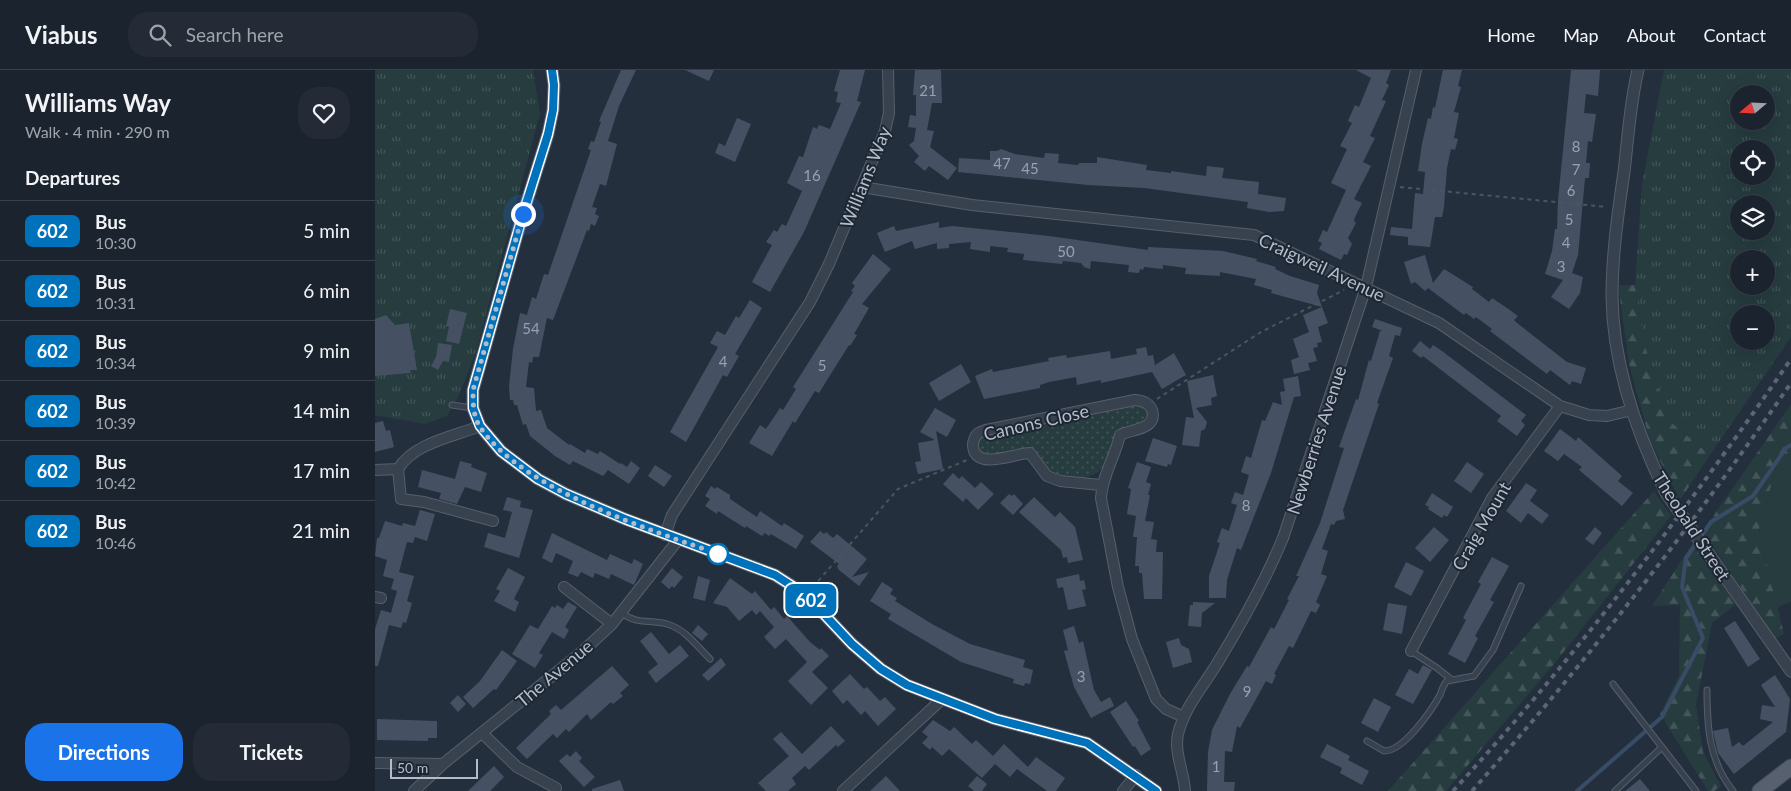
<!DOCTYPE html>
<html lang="en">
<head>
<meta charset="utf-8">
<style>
  :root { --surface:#1b232e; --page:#242b36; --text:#f1f3f6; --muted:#a0a4aa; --line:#39404a; --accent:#1a73e8 }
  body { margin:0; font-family:Lato,sans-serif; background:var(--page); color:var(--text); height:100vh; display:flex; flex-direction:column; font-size:19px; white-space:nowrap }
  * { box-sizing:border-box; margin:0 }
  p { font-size:16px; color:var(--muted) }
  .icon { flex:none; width:28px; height:28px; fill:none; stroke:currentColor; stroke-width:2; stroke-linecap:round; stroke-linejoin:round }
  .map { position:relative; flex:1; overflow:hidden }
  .side { display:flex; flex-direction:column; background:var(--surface); width:375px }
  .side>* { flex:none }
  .badge { padding:0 10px; border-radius:8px; font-size:18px; line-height:32px }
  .needle { width:32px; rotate:251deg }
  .buttons { position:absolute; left:1355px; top:15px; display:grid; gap:10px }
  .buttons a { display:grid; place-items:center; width:45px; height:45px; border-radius:50%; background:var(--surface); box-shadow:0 5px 20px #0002,0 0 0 1px var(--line); font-size:25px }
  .scale { position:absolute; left:15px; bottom:12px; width:88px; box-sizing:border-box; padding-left:5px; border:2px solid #b4bcc9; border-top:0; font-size:14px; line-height:18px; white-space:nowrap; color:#b4bcc9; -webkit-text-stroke:4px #1d2633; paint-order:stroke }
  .you { position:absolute; width:25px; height:25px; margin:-12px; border:4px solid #fff; border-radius:50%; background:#1a73e8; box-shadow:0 0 0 8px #1a73e833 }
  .map>.badge { position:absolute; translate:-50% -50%; box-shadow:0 0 0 2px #fff }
  h2 { padding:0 25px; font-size:19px; line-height:45px }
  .round { display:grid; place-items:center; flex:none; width:52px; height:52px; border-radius:20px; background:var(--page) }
  .headline { display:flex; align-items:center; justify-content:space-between; height:85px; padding:0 25px }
  h1 { font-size:24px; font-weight:700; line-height:38px }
  .button { display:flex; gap:10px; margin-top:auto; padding:10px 25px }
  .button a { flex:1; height:58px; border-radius:20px; background:var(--accent); color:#fff; font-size:20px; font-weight:700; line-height:58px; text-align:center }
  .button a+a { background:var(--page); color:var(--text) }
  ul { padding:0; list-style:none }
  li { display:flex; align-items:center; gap:15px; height:60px; padding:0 25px; border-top:1px solid var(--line) }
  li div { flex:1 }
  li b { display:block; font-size:19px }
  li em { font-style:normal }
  li .badge { min-width:55px; font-weight:700; text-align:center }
  header { display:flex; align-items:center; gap:30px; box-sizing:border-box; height:70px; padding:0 25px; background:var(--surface); border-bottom:1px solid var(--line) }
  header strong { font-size:24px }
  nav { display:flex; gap:28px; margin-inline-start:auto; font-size:18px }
  .search { width:350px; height:45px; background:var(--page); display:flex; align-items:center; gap:12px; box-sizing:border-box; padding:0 18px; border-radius:20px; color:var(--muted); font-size:19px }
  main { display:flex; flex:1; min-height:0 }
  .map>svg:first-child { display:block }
</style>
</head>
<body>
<header>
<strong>Viabus</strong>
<div class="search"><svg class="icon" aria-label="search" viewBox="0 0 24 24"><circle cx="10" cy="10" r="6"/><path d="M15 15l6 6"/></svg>Search here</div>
<nav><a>Home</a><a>Map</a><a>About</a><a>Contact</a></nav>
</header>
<main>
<section class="side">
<div class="headline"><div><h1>Williams Way</h1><p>Walk · 4 min · 290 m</p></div><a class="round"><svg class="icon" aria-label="heart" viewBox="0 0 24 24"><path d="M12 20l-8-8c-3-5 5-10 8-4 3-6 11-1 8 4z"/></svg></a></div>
<h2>Departures</h2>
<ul>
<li><span class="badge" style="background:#0072bc;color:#fff">602</span><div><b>Bus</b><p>10:30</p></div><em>5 min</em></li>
<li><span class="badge" style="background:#0072bc;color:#fff">602</span><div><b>Bus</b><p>10:31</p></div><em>6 min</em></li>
<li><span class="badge" style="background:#0072bc;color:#fff">602</span><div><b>Bus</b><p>10:34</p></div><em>9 min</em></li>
<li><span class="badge" style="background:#0072bc;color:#fff">602</span><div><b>Bus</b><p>10:39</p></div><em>14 min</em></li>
<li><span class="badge" style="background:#0072bc;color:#fff">602</span><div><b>Bus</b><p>10:42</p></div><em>17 min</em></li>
<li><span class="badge" style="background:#0072bc;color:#fff">602</span><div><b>Bus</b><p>10:46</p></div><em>21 min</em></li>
</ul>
<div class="button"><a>Directions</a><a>Tickets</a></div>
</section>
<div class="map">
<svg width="1416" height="721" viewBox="0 0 1416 721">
  <defs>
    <pattern id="grass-tufts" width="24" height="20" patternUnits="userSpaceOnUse" patternTransform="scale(1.25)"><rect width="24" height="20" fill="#263c3f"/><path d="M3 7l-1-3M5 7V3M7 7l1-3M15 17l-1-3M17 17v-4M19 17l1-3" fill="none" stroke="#435659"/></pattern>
    <pattern id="forest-firs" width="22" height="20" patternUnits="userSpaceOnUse" patternTransform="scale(1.25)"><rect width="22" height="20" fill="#263c3f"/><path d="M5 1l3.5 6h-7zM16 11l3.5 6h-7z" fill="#435659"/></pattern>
    <pattern id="park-dots" width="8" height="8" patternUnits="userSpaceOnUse" patternTransform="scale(1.25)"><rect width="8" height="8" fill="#263c3f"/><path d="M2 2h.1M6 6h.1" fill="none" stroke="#435659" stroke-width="1.8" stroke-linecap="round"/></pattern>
  </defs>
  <rect width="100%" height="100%" fill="#242f3e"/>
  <path fill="url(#grass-tufts)" fill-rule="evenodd" d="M0 0H158L165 44 101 282 84 325 72 346 50 354 0 345Z
    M1289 0H1416V267L1335 385 1293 350 1269 273 1260 215 1267 114ZM1364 24H1391V51H1364ZM1364 79H1391V106H1364ZM1364 134H1391V161H1364ZM1364 189H1391V216H1364ZM1364 244H1391V271H1364Z"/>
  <path fill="url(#forest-firs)" d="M1243 215H1260L1269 273 1293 350 1335 385 1305 430 1275 371 1254 294Z
    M1416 334V383L1403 391 1384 460 1409 564 1400 569 1328 461Z
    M1279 421 1296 446 1179 594 1071 721H1013Z
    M1317 474 1361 534 1337 553 1321 635 1328 682 1346 716 1339 721H1333L1285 644 1304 606 1305 535 1277 536Z"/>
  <path fill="url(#park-dots)" d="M765 334C772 339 775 343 771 352L747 359C743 369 739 382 733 391 720 411 693 415 675 400 667 394 665 385 658 379L612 386 607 385 602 378 603 369 606 366Z"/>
  <path fill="#263c3f" d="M1416 383V532L1402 537 1384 460 1403 391Z"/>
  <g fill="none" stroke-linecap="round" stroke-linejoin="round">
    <path stroke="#394c67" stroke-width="4" d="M1202 721 1287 647 1328 568 1307 517 1311 488 1336 452 1378 426 1411 378 1416 375"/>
  </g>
  <path fill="#455162" d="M246 0H261L244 36 233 71 242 74 231 116 225 114 217 137 222 138 220 144 224 146 220 156 216 154 214 161 212 160 178 250 172 248 164 287H158L157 293 154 292 151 317 159 318 161 341 166 340 172 358 194 375 195 374 210 383 212 379 223 384 225 381 245 394 246 393 252 397 256 391 265 398 254 414 233 400 228 406 198 391 195 395 180 386 155 366 151 354 148 355 142 335H139L138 330H135L134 316 138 279 145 243 152 245 157 227 161 229 169 204 173 205 216 80 213 79 216 71 219 72 226 52 224 51Z
    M310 0H339L334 11Z
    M465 0H490L482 31 486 32 429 162 395 222 377 212 397 175 391 172 399 160 402 162 407 154 411 156 427 121 412 113 424 86 428 87 438 57 442 59 444 55 455 59 466 33 461 32 463 22 459 21Z
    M540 0H566L567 33H557L552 60 559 61 555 77 582 98 573 110 554 96 550 101 539 92 544 86 534 75 539 71 541 58 533 57 535 45 541 46V25H538Z
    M981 0H1016L1011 13 1014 15 1007 30 1011 31 995 66 1000 68 988 92 996 96 979 129 987 133 980 147 979 151 981 153 973 168 977 174 972 185 969 184 966 190 944 179 947 173 943 171 948 160 952 162 971 120 956 113 972 79 965 76 977 53 973 51 980 35 984 37 996 8Z
    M1068 0H1087L1083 16 1086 17 1079 42 1084 43 1079 68 1083 69 1080 80 1076 79 1072 98 1069 137 1067 147H1060L1055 177 1033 175V167L1015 165 1016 157 1037 159 1040 123 1048 124 1050 102 1043 101 1047 74 1053 48 1056 49 1058 37 1060 38Z
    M1196 0H1225L1223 26 1211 24 1209 43 1221 44 1217 72 1213 71 1211 93H1215L1214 108H1210L1203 185 1197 203 1208 207 1205 223 1194 239 1176 227 1188 210 1170 204 1177 181 1180 159H1182L1183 130Z
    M362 48 376 54 360 92 340 83 344 73 350 76Z
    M626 79 640 84 669 88 670 83 684 84 683 93 703 95 704 93H722V87L772 95 771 100 796 103V101L831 106 832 96 849 98 847 108 884 112 883 124 911 128 909 141 894 142 872 138 873 132 769 118 713 115 583 102 584 88 615 90V81H622Z
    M564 152V158L577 156 674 166 773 180V177L848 181 882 189 881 191 901 197 900 199 915 206 944 215 942 223 947 237 896 223 897 220 879 215 881 209 845 202V206L810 204 811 198 788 195V199L769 197 768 200 765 199 764 203 753 202 754 195 716 191 715 199 709 197 706 193 688 191 687 194 648 190 649 184 632 182 633 178 615 176V182L595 179 596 172 574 174V178L562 179V173L540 179 537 171 510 182 502 163 519 156 521 161Z
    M498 184 516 199 487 234 494 238 479 264 482 265 475 276 474 275 444 323 440 321 420 353 418 351 397 386 374 373 385 355 391 359 405 338 408 340 421 319 418 317 478 222 476 221 480 216 477 213Z
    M1050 185 1058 213 1069 199 1098 217 1097 219 1114 232 1117 228 1132 238 1143 246 1139 250 1142 253 1174 278 1192 292 1211 298 1206 314 1197 311 1195 315 1175 300 1172 304 1115 261 1117 259 1101 247 1099 249 1091 243 1089 245 1053 218 1050 221 1040 212 1036 214 1029 192Z
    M375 230 387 238 360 284 364 286 352 307 348 305 311 372 295 362 343 277 335 273 342 261 350 265 361 246 364 248Z
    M947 237 953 253 943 257 947 272 942 273 943 277 938 278 942 291 933 293 935 300 919 304 916 290 924 287 918 269 934 262 928 245Z
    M75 239 92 243 84 274 71 271 74 257 71 256Z
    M11 245 20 255 34 253 42 300H35L36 303 0 306V249Z
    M1000 249 1027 258 1025 266 1020 265 1014 286 1018 288 1002 333 1004 334 968 440 970 449 961 451 959 455 956 454 947 479 953 481 946 504 952 506 941 532 945 535 941 543 936 541 918 578 914 576 899 604 901 605 897 614 891 611 865 658 862 656 857 682 850 681 849 712H860L859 721H832L833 682 837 660 855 624 872 596 874 597 896 557 899 559 914 530 912 529 924 506H921L945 453 969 378 964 377 981 329 983 330 994 290 996 291 1005 261H1008L997 257Z
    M1045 271 1055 279 1058 275 1067 281 1151 345 1146 351 1150 355 1142 366 1122 351 1126 346 1048 286 1046 288 1037 281Z
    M63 273 77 275 74 292 68 291 63 300 56 296 61 287Z
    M771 277 773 286 778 285 780 295 799 283 811 305 787 319 777 302 726 313V310L702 315 701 307 674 312 665 315V318L609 329 600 306 617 299 618 302 674 291 673 288 691 285 692 288 735 281 736 289 762 284 761 279Z
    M586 294 596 312 564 331 554 313Z
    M838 305 842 326 836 328 837 335 821 338 832 352 830 359 826 361 824 377 807 375 811 347 819 348 812 311Z
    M923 306 926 326 919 327 896 403 866 480 862 478 852 510 851 528H834V506L845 473 842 472 847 458 854 461 862 435 856 433 860 422 868 425 874 405 866 402 871 386 876 388 887 350 890 351 898 332 907 335 905 322 910 321 908 309Z
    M560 338 581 350 572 367 561 361 568 399 543 404 540 392 546 391 543 373 560 370 545 362Z
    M8 351 11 361 15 360 19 377 0 382V353Z
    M1185 359 1201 371 1203 367 1247 406 1243 411 1258 423 1247 436 1204 400 1207 397 1189 384 1183 391 1169 381Z
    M778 368 802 376 796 395 793 394 792 397 770 391Z
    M85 391 97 394 96 397 112 403 106 422 90 417 82 434 64 429 66 423 43 417 47 400 80 409Z
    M762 392 776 397 771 412 776 414 773 425H775L770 451 779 452 776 469 782 470 781 482H788L787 529H769L767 503H764V496H760L762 467H758L761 446 752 444 756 419 753 418Z
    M1092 392 1109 404 1096 423 1079 411Z
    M280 395 297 406 289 417 273 406Z
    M578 403 584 409 587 406 600 418 606 412 619 424 603 440 591 428 588 432 568 414Z
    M1151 413 1162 420 1155 431 1174 445 1167 454 1153 443 1146 453 1131 441Z
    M336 416 340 419 342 417 355 425V429L382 447 385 441 407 456 409 453 429 466 421 479 396 464 394 466 390 463 387 466 371 456 370 458 343 441 342 444 330 436 335 429 330 426Z
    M1057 423 1078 437 1072 447 1069 445 1067 448 1053 439 1054 437 1050 435Z
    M634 424 637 426 639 424 648 434 638 445 625 433Z
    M132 427 146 431 145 437 158 440 144 488 109 477 113 463 130 468 137 442 128 440Z
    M659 427 680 447 685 442 700 457 708 490 693 493 692 487 688 488 686 480 644 442Z
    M45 440 60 444 52 471 40 467 38 473 32 472 24 502 39 506 32 531 37 533 31 553 28 552 26 558 14 555 3 596H0V559L6 540 16 543 22 521 16 519 19 509 8 506 12 490 0 486 2 468H4L10 451 27 456 28 453 40 456Z
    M1059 457 1074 470 1055 492 1040 478Z
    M1220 457 1227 463 1218 475 1210 469Z
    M445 461 449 464 451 462 458 468 462 464 492 489 477 507 494 502 484 516 464 500 462 496 464 494 435 472Z
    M177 463 232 490 235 484 257 494 259 489 268 494 259 515 236 504 234 509 220 503 218 508 206 502 203 507 193 503 198 491 181 483 177 493 167 488Z
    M1117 487 1134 496 1115 530 1119 532 1100 566 1103 568 1090 593 1073 584 1091 550 1088 548 1106 514 1103 512Z
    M1031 492 1049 501 1036 526 1019 517Z
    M133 498 150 507 139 529 144 532 140 542 119 531 125 521 121 519Z
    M297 498 308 507 299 518 297 516 294 519 286 512Z
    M704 504 705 511 709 510 711 519 707 520 711 536 693 540 688 517 683 518 681 509Z
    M323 506 335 510 330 531 318 528Z
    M355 508 377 524 380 521 396 540 399 537 409 549 412 546 435 572 445 580 446 578 454 586 437 602 453 618 436 635 413 611 432 592 411 569 400 579 389 567 399 557 385 541 381 545 377 540 364 551 352 537 338 533Z
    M507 512 518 519 515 524 522 528 520 531 557 554 595 574 650 590 648 597 658 600 655 614 650 613 649 616 638 613 639 609 586 592 513 549 516 544 495 531Z
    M193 532 202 537 190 557 194 560 189 569 177 562 164 583 168 585 160 598 137 584 155 555 163 559 177 536 180 538 182 535 188 539Z
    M818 532 840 533 827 543 826 557 813 556 815 535H818Z
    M1013 533 1032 536 1027 564 1008 560Z
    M1360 551 1385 589 1373 597 1349 558Z
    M323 555 333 564 327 571 317 563Z
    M699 556 704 573 708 571 719 620 726 632 735 627 739 636 716 648 699 617 689 581 693 580 688 560Z
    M276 562 294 584 305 575 314 586 281 613 273 602 283 594 265 571Z
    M804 568 806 575 814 579 817 592 798 598 791 572Z
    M127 580 142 591 121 620 119 619 98 638 88 627 105 611Z
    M346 588 351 595 333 611 327 605Z
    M1048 595 1057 600 1038 634 1020 625 1034 599 1043 604Z
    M237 596 254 615 245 623 248 626 238 634 236 632 216 650 212 644 194 662 191 659 182 668 178 664 152 689 141 678 176 644 174 641 181 635 186 640Z
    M475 604 489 619 492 617 505 631 510 627 521 639 503 656 490 641 486 645 472 630 468 634 457 621Z
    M1400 605 1415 629 1411 662 1359 704 1343 683 1338 661 1353 658 1357 677 1364 672 1368 676 1398 652 1385 649 1387 635 1400 637 1386 615Z
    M83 625 91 634 83 642 75 633Z
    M999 628 1016 637 1003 662 986 653Z
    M751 631 764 651 762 652 776 679 766 686 760 676 758 677 735 642Z
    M2 649 62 651V668H53V671L2 670Z
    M558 650 575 661 579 657 597 674 601 670 618 686 629 674 653 697 661 687 690 708 681 721H672L642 699 635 707 620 694 607 708 574 679 567 686 557 677 555 680 547 673 553 667 547 662Z
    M456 656 470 671 463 677 461 675 434 700 430 696 417 708 421 714 413 721H391L383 713 414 686 398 669 406 662 427 684Z
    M952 674 975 686 973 690 994 701 987 715 965 703 967 698 945 687Z
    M201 681 207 688 204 691 220 707 209 717 184 691 192 684 195 687Z
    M119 696 129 707 115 721H93Z
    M511 706 525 721H495Z
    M602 706 612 714 607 721H599L593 716Z
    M1265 709 1275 721H1250Z
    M245 710 249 721H217V719Z"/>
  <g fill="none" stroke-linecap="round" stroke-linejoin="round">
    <defs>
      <path id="service" d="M77 335 97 338
        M247 543C262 555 274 549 292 554 310 559 322 576 335 589
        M1036 581 1062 598 1076 609
        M1238 614 1321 721
        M1332 620C1332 657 1334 691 1358 721
        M992 671 1009 681C1029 681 1056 641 1065 625 1067 620 1068 615 1072 611L1099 606 1118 580 1146 516
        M1240 721 1287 677"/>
      <path id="minor" d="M487 117 597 135 879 165 1064 253 1185 336 1214 345 1232 346 1257 340
        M23 399 26 429 49 432 118 451
        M0 400 23 399C39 373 77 367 105 356
        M726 415 685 411 672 406 655 383C640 383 607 399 599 381 598 377 597 374 599 370 601 363 605 362 611 360L760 330C767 331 774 332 777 340 783 360 756 359 745 365 740 387 727 406 726 428L743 517 757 569 781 629 791 639 809 647
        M290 465 297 445 435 232 454 194 510 61 514 43 513 0
        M189 517 237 554
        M0 527 6 528
        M1036 581 1117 428 1185 336
        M107 663 142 697 181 718
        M0 693 68 694
        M39 721 68 694 208 581 237 554 303 470
        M468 721 566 630
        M748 721 761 705
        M810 721C809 702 799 683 803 664 810 635 832 612 846 587 869 549 891 509 908 468L991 217 1041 0"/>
      <path id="tertiary" d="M177 0 179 15 178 40 173 64 148 144 98 320V338L105 356 126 381 163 409 191 424 250 449 400 505 431 525 477 574 506 599 532 615 620 649 712 673 781 721
        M1263 0C1255 33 1253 68 1249 102 1243 143 1237 185 1237 227 1238 294 1262 364 1291 423
        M1329 477 1416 601"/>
      <path id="primary" d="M1385 721 1416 697"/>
    </defs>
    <use href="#service" stroke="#565f6c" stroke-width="7"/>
    <use href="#minor" stroke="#565f6c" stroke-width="12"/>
    <use href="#tertiary" stroke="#565f6c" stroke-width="13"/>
    <use href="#primary" stroke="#414a57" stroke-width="17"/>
    <path stroke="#44595c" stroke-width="2" stroke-dasharray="4 4" stroke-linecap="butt" d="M1025 117 1232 137
      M782 329 886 262 969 220
      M438 517 523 419 592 390"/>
    <use href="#service" stroke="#38414e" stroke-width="5"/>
    <use href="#minor" stroke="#38414e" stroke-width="10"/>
    <use href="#tertiary" stroke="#38414e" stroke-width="11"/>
    <use href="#primary" stroke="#56606e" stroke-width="15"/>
    <path stroke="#5a6575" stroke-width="4" stroke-dasharray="5 5" stroke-linecap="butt" d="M1078 721C1201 587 1312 439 1416 289
      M1097 721C1211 592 1318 455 1416 313"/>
    <defs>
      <path id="tertiary-bridge" d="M1291 423 1329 477"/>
    </defs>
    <use href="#tertiary-bridge" stroke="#565f6c" stroke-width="13" stroke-linecap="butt"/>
    <use href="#tertiary-bridge" stroke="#38414e" stroke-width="11"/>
  </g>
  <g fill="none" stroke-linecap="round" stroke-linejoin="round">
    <defs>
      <path id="line" d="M177 0 179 15 178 40 173 64 148 144 98 320V338L105 356 126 381 163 409 191 424 250 449 400 505 431 525 477 574 506 599 532 615 620 649 712 673 781 721"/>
    </defs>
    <use href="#line" stroke="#fff" stroke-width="11"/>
    <use href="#line" stroke="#0072bc" stroke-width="8"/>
    <path stroke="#b4bcc9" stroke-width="5" stroke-dasharray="0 9" d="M148 144 98 320C98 333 98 346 105 357 147 420 276 460 346 485L343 484"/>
  </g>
  <circle fill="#fff" stroke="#0072bc" stroke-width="2.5" cx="343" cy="484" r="10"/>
  <g text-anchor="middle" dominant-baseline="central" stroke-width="4" stroke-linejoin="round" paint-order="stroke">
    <g font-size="15" fill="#98a1af">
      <text x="553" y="20">21</text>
      <text x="1201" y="76">8</text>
      <text x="627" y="93">47</text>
      <text x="655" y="98">45</text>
      <text x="1201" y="99">7</text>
      <text x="437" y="105">16</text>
      <text x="1196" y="120">6</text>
      <text x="1194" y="149">5</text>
      <text x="1191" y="172">4</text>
      <text x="691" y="181">50</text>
      <text x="1186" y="196">3</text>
      <text x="156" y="258">54</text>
      <text x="348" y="291">4</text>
      <text x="447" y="295">5</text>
      <text x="871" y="435">8</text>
      <text x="706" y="606">3</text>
      <text x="872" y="621">9</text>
      <text x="841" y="696">1</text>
    </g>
    <g font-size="18" fill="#b4bcc9" stroke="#1d2633">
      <text transform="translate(490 107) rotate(-68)">Williams Way</text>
      <text transform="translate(947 197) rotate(25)">Craigweil Avenue</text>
      <text transform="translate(661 352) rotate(-13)">Canons Close</text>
      <text transform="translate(941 370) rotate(-72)">Newberries Avenue</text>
      <text transform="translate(1106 456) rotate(-60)">Craig Mount</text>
      <text transform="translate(1317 456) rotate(57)">Theobald Street</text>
      <text transform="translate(179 603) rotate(-40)">The Avenue</text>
    </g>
  </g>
</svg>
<div class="buttons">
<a><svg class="needle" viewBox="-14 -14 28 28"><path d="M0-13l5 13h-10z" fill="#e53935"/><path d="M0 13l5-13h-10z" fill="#a0a4aa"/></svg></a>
<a><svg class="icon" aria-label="locate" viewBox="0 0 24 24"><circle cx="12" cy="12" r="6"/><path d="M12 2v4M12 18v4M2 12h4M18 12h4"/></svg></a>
<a><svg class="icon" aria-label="layers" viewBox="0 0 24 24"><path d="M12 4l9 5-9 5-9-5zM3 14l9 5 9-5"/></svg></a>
<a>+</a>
<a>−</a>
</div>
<div class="scale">50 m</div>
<div class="you" style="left:148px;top:144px"></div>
<b class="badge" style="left:436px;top:530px;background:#0072bc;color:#fff">602</b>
</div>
</main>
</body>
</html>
